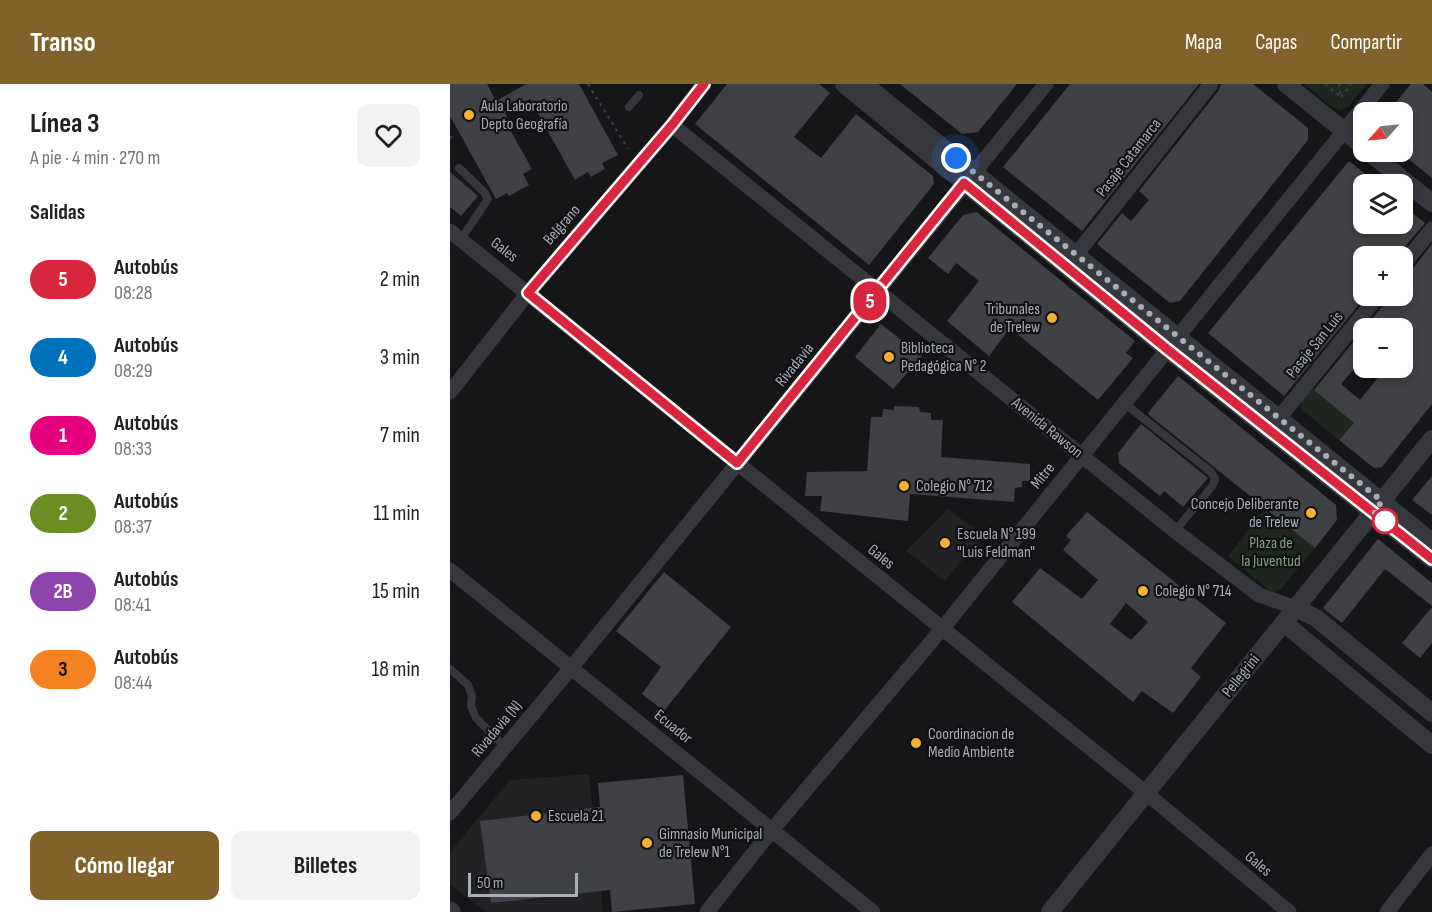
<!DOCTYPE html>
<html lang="es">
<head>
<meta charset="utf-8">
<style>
  :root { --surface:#fff; --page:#f2f2f2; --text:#222; --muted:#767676; --accent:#80622a }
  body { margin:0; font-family:"Sofia Sans Condensed",sans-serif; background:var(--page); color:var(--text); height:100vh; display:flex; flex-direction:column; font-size:22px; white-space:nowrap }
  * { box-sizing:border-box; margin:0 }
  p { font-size:20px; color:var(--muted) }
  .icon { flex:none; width:33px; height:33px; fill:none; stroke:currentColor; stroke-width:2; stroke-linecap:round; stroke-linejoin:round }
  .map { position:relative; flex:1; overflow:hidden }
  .side { display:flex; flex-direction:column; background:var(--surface); width:450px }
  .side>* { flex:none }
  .badge { padding:0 12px; border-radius:20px; font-size:21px; line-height:39px }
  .needle { width:39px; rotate:243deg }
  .tools { position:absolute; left:903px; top:18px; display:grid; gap:12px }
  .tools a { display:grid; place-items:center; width:60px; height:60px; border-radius:12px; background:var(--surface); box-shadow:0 3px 9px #0003; font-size:30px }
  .scale { position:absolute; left:18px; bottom:15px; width:110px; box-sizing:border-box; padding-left:6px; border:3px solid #a8adb8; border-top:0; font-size:16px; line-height:21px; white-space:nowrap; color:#a8adb8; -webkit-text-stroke:4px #111113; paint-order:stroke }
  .you { position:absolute; width:30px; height:30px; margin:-15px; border:4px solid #fff; border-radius:50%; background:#1a73e8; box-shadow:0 0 0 9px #1a73e833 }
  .map>.badge { position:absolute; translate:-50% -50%; box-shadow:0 0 0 3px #fff }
  h2 { padding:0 30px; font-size:22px; line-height:54px }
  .round { display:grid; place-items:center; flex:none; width:63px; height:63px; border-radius:12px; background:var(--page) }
  .summary { display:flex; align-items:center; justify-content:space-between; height:102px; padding:0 30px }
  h1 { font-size:28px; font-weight:700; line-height:45px }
  .button { display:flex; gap:12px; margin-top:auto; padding:12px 30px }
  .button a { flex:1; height:69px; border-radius:12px; background:var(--accent); color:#fff; font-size:24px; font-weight:700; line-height:69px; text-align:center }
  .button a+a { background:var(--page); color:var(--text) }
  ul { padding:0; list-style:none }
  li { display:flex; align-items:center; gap:18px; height:78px; padding:0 30px }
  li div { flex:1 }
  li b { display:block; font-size:22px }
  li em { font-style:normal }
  li .badge { min-width:66px; font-weight:700; text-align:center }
  header { display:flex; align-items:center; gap:36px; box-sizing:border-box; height:84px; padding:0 30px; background:var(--accent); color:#fff }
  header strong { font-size:28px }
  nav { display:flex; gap:33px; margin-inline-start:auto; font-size:21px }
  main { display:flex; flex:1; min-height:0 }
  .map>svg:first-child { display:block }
</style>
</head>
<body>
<header>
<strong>Transo</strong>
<nav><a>Mapa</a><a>Capas</a><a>Compartir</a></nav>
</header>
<main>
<section class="side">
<div class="summary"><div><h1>Línea 3</h1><p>A pie · 4 min · 270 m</p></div><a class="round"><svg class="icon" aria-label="heart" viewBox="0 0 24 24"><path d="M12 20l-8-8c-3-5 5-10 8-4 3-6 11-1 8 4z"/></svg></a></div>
<h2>Salidas</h2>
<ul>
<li><span class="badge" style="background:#d7263d;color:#fff">5</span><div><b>Autobús</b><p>08:28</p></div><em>2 min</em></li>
<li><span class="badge" style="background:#0072bc;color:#fff">4</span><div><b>Autobús</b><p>08:29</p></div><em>3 min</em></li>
<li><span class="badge" style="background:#e6007e;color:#fff">1</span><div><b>Autobús</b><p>08:33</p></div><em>7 min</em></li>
<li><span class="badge" style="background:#6b8e23;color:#fff">2</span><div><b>Autobús</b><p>08:37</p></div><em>11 min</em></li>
<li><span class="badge" style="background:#8e44ad;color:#fff">2B</span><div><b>Autobús</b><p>08:41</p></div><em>15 min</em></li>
<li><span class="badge" style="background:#f58220;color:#111">3</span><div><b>Autobús</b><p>08:44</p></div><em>18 min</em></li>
</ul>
<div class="button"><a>Cómo llegar</a><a>Billetes</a></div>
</section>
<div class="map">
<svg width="982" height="828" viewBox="0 0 982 828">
  <rect width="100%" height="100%" fill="#161618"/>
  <path fill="#222225" d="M498 425 533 451 495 497 456 467Z
    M139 690 153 828H36L0 801V768L60 696Z"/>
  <path fill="#1e261f" d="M854 0H917L899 22 891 26 882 23Z
    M862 304 904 339 889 356 852 326 851 318Z
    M816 424 865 464 831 505 823 509 778 472Z"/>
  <path fill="#404145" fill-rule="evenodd" d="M0 0H37L46 17 76 0H129L168 71 152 79 155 85 141 93 138 88 125 96 80 15 55 29 57 33 54 35 82 85 73 90 79 101 59 112 57 109 46 115 0 32Z
    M277 0H369L380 9 344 53 371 74 406 30 483 92 484 100 419 181 245 40Z
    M450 0H567L528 48 512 50Z
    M620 0H749L632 147 553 83Z
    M771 0H803L858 44V56L730 217 720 219 647 160 672 129 681 137 699 116 689 107 769 6Z
    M961 0H973L982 8V94L952 70V28H938Z
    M899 77 928 100H914V140H952V121L975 139 947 172H914V212H916L834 312 758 249Z
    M0 88 28 112 11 132 0 123Z
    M527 128 685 257 676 269 683 274 648 316 560 244 539 272 497 237 529 197 506 179 498 190 478 174 513 131Z
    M982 160V320L932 383 924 384 889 356 904 339 864 306 914 245V273L891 300 910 316 930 291 921 284H952V244H914L936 218 938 212H952V193L960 188Z
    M431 240 472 272 443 305 405 273Z
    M728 292 886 421 887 436 865 464 699 331 698 329Z
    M444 322 469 323 470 328 481 329V336H493L491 373 580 380V397H572V403L565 404 564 418 460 410 458 437 370 427 372 412H355L357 388 417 387 421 333H432L433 325 444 326Z
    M691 340 758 394 733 423 714 407 710 412 669 379 668 369Z
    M982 392V431L962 416Z
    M637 428 776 539 741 584 751 593 723 629 692 607 683 618 562 518 590 484 632 515 648 496 613 466 621 456 616 452ZM676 519 698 538 681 556 660 540Z
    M928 455 982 499V522L935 485 892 539 873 524Z
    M214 488 281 543 214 627 192 610 211 583 166 547Z
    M982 523V559L970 574 952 559Z
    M233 691 245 820 162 828 160 806 41 819 30 737 150 723 148 699Z"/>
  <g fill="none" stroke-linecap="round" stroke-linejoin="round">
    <path stroke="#3d3f44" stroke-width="2" stroke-dasharray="3 4.5" stroke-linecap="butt" d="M138 0 178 65
      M875 0 891 13
      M889 0 891 13
      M891 13 901 0
      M0 54 6 50"/>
    <path stroke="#37383d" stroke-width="8" d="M179 23 189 11
      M9 84 34 108 38 115 11 155
      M674 319 761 388 765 395 763 401 725 447
      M0 585 18 601 22 612 21 622 26 634 55 663"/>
    <path stroke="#37383d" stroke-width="15" d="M222 41 725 447 809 511 846 524
      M0 147 696 709 839 828
      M626 171 761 0
      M952 182 982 145
      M0 308 78 209 222 41 254 0
      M829 334 928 212
      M0 486 423 828
      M0 729 121 584 596 0
      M257 828 322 746 492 545 932 0
      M937 828 982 770"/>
    <path stroke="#37383d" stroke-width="18" d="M394 0 717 265 982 475
      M414 0 982 458
      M836 0 914 63
      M919 68 982 119
      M846 524 866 534 982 629
      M834 539 982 661
      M0 826 2 828
      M600 828 982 355"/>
  </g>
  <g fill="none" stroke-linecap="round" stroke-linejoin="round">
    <defs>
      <path id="line" d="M254 0 222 41 78 209 287 379 514 99 717 265 982 475"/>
    </defs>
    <use href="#line" stroke="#fff" stroke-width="14"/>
    <use href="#line" stroke="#d7263d" stroke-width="9"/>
    <path stroke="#a8adb8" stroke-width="6" stroke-dasharray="0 10.8" d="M506 74 932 417 924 428 938 440 935 437"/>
  </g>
  <g fill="#f2b134" stroke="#111113" stroke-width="2">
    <circle cx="19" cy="31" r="6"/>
    <circle cx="602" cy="234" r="6"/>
    <circle cx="439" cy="273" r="6"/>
    <circle cx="454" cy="402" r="6"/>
    <circle cx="861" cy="429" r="6"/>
    <circle cx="495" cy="459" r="6"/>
    <circle cx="693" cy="507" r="6"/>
    <circle cx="466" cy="659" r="6"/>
    <circle cx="86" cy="732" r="6"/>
    <circle cx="197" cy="759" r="6"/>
  </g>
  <circle fill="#fff" stroke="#d7263d" stroke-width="3" cx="935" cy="437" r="12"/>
  <g text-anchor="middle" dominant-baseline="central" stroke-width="4.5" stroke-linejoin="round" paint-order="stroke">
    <g font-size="16" fill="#a8adb8" stroke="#111113" text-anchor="start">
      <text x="31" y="22">Aula Laboratorio<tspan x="31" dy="18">Depto Geografía</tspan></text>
      <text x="590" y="225" text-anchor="end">Tribunales<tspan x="590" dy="18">de Trelew</tspan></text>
      <text x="451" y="264">Biblioteca<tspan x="451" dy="18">Pedagógica N° 2</tspan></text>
      <text x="466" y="402">Colegio N° 712</text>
      <text x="849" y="420" text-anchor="end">Concejo Deliberante<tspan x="849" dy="18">de Trelew</tspan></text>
      <text x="507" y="450">Escuela N° 199<tspan x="507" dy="18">"Luis Feldman"</tspan></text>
      <text x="705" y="507">Colegio N° 714</text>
      <text x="478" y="650">Coordinacion de<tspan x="478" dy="18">Medio Ambiente</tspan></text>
      <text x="98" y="732">Escuela 21</text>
      <text x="209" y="750">Gimnasio Municipal<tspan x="209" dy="18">de Trelew N°1</tspan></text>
    </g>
    <g font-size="16" fill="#a8adb8" stroke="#111113">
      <text transform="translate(679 74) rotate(-52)">Pasaje Catamarca</text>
      <text transform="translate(112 141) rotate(-49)">Belgrano</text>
      <text transform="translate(54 166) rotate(38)">Gales</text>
      <text transform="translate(865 261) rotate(-51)">Pasaje San Luis</text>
      <text transform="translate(345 281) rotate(-51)">Rivadavia</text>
      <text transform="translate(597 344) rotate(39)">Avenida Rawson</text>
      <text transform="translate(593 392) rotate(-51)">Mitre</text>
      <text transform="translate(431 473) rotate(39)">Gales</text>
      <text transform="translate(791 592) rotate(-51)">Pellegrini</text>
      <text transform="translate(223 643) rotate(39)">Ecuador</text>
      <text transform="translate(47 645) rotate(-50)">Rivadavia (N)</text>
      <text transform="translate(808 780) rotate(40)">Gales</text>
    </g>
    <g font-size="16" fill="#7fa381" stroke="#111113">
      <text x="821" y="459">Plaza de<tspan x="821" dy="18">la Juventud</tspan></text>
    </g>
  </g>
</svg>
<div class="tools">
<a><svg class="needle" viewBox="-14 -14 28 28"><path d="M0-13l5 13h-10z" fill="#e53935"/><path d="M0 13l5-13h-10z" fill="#767676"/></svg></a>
<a><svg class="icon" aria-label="layers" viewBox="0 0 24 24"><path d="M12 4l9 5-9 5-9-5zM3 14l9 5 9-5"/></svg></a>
<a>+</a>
<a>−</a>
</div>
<div class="scale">50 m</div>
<div class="you" style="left:506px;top:74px"></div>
<b class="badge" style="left:420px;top:217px;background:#d7263d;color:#fff">5</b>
</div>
</main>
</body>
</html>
